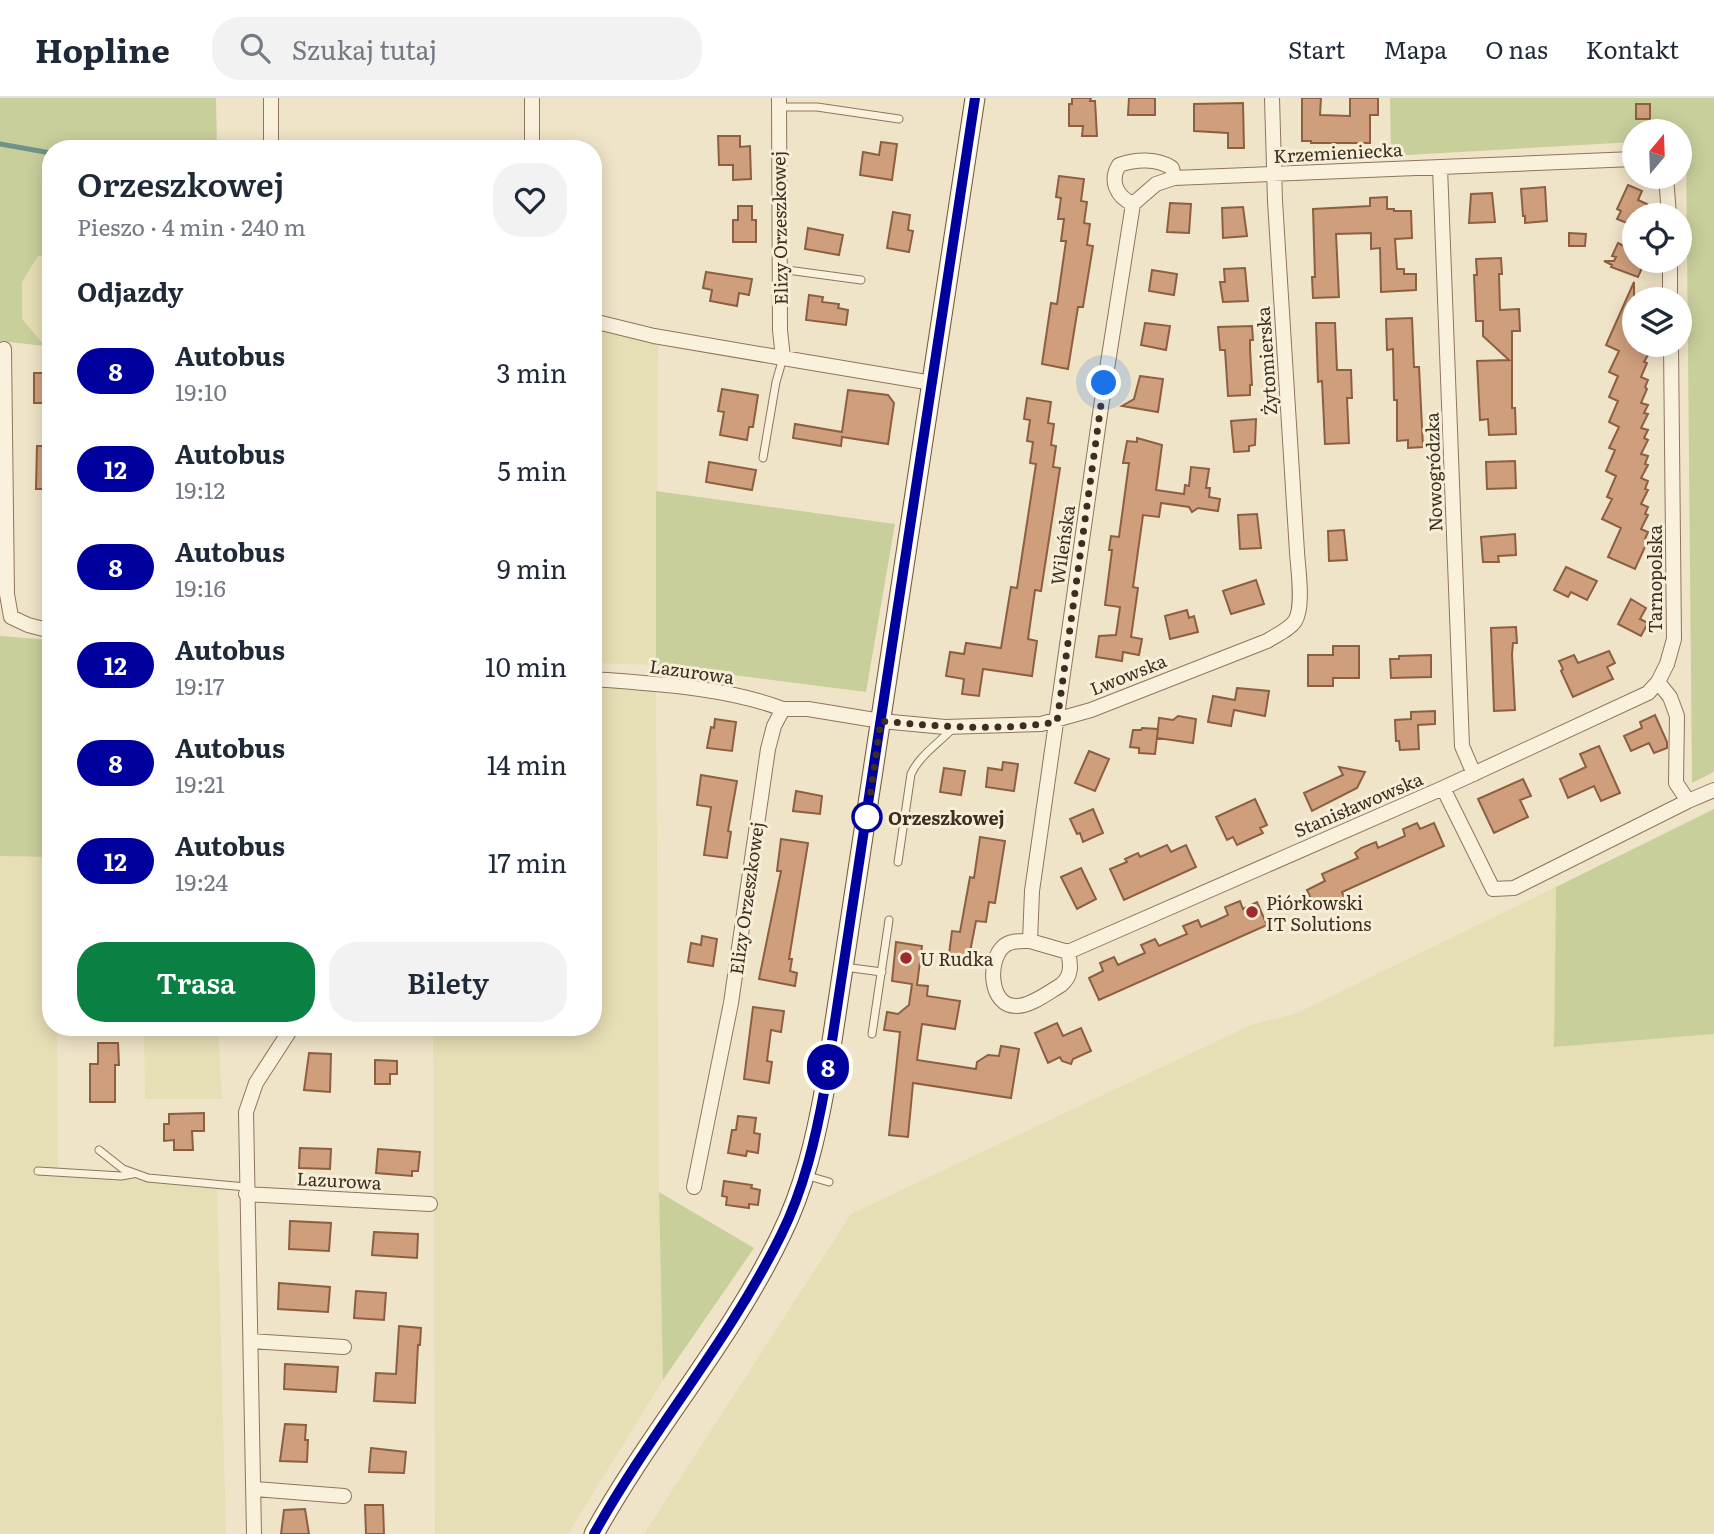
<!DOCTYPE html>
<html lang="pl">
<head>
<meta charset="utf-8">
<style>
  :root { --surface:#fff; --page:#f2f2f3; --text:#1f2937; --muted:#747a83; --line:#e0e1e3; --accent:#0b8043 }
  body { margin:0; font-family:Literata,serif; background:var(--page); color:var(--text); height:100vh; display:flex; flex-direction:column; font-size:26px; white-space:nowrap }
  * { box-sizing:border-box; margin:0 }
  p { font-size:23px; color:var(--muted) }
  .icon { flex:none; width:38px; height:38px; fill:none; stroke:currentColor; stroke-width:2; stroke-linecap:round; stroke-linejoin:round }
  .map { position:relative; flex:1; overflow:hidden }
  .drawer { position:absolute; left:42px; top:42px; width:560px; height:896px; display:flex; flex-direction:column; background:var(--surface); border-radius:28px; box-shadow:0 4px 18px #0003 }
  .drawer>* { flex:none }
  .badge { padding:0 14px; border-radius:23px; font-size:24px; line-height:46px }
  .needle { width:46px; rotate:19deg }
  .controls { position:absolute; left:1622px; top:21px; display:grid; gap:14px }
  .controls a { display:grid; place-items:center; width:70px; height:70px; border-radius:50%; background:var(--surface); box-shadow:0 4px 18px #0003; font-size:35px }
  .you { position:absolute; width:35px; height:35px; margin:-18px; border:5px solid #fff; border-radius:50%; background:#1a73e8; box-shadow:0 0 0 10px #1a73e833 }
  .map>.badge { position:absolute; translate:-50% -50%; box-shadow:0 0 0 4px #fff }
  h2 { padding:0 35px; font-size:26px; line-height:63px }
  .round { display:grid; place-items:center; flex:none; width:74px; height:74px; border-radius:28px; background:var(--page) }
  .headline { display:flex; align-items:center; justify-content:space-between; height:119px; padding:0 35px }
  h1 { font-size:33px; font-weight:600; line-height:52px }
  .action { display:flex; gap:14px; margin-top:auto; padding:14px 35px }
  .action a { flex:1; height:80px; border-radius:28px; background:var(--accent); color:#fff; font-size:28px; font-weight:600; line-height:80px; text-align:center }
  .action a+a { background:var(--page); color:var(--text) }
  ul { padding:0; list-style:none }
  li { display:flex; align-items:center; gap:21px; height:98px; padding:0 35px }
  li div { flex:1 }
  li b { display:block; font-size:26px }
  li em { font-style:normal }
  li .badge { min-width:77px; font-weight:700; text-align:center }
  header { display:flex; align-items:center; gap:42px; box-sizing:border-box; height:98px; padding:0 35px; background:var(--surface); border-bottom:2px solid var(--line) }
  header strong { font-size:33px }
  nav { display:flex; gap:38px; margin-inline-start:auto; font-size:24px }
  .search { width:490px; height:63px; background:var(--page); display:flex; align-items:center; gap:18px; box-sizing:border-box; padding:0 24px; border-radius:28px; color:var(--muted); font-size:26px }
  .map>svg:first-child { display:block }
</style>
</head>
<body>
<header>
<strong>Hopline</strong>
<div class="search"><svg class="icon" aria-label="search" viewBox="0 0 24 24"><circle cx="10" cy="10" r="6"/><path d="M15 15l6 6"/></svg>Szukaj tutaj</div>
<nav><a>Start</a><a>Mapa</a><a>O nas</a><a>Kontakt</a></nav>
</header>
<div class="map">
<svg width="1714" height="1436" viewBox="0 0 1714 1436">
  <rect width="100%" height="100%" fill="#f0e4c8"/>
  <path fill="#e6deb5" d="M38 158 51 159V248H45L22 222V184Z
    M593 230 658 247 656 567 593 565Z
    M593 589 656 593 659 1094 663 1282 568 1436H435L433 929H593Z
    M0 758 51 759V929H57L58 1075 217 1090 226 1436H0Z
    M1556 789 1554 949 1714 936V1436H644L851 1116 1251 927 1297 915Z
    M90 929H218L222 1001H145L144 934Z"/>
  <path fill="#c9cf9b" d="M0 0H216L217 51H51V159L38 158 22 184V221L45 248 0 243Z
    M1390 0H1714V674L1692 685 1686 42H1680V33H1634V44L1391 58Z
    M656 393 895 426 866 594 656 567Z
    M0 538 51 542V759L0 758Z
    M1714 711V936L1554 949 1556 789Z
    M659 1094 754 1150 663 1282Z"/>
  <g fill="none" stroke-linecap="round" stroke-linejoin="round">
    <path stroke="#6f938a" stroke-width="5" d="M0 46 51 55"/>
  </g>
  <path fill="#cf9f7d" stroke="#8d5f41" stroke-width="2" d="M1072 0H1091L1090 3H1095L1097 38H1082L1083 28H1069V6H1072Z
    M1129 0H1155V17H1128Z
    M1302 0H1321L1320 17 1350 18V0H1378V17H1370V45H1311V43H1302Z
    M1243 5 1244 50H1228V35L1194 33V6Z
    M1636 6H1650V21H1636Z
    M718 38H740V49L750 48 751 81 733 82V67H719Z
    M881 44 897 46 892 82 860 77 863 54 879 57Z
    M1059 78 1084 81 1081 103 1087 104 1084 125 1090 126 1087 147 1093 148 1083 209H1078L1068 271 1042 266 1051 205 1057 206 1066 143H1061L1064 121H1058L1061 100 1056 99Z
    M1628 87 1642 93 1638 102 1647 106 1642 117H1634V128L1617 121 1621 113 1617 111Z
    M1545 89 1547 123 1525 125V118H1523L1521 91Z
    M1492 95 1495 124 1469 125 1471 96Z
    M1387 99V111H1394V113H1411L1412 140 1395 141 1397 171H1404V176H1416V192L1381 194 1380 150 1371 151V135L1336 136 1339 199 1313 200 1312 179H1315L1313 111 1370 108V100Z
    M1170 105 1191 106 1189 135 1167 134Z
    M738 108H752V122H756V144H733V122H738Z
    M1243 109 1247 138 1223 140 1222 110Z
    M893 114 910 117 908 132 913 133 909 154 887 150Z
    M808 130 843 137 839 157 805 151Z
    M1569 135 1586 136 1585 148H1569Z
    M1618 145 1634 153V163H1645L1638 179 1611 169 1612 167 1604 163H1614L1616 159 1612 158Z
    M1501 160 1502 176H1499L1500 212 1519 211 1520 233H1512V310H1515L1516 336 1489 337 1488 321 1480 322 1477 263 1509 262 1483 238V223H1476L1474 177H1477L1476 161Z
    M1245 170 1248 203 1223 204 1220 184H1225L1224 171Z
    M1152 172 1177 176 1174 197 1149 193Z
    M706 174 752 181 749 197 739 195 737 208 710 203 712 192 703 190Z
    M1634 184V247H1644L1641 254 1648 257 1644 264 1647 265 1641 279 1648 282 1645 289 1647 291 1641 305 1648 307 1644 315 1648 316 1641 330 1648 332 1644 340 1648 342 1641 356 1648 358 1645 366 1648 367 1641 380 1648 383 1645 391 1648 392 1641 406 1648 409 1645 416 1648 417 1641 431 1648 434 1645 441 1648 442 1635 471 1608 459 1621 430 1602 421 1612 401 1607 399 1616 378 1606 373 1615 352 1609 350 1619 329 1609 324 1618 303 1609 299 1618 278 1609 274 1619 253 1606 247Z
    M809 197 823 199 822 204 839 206 838 210 848 212 846 227 806 222Z
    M1412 220 1414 269H1419L1423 349 1408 350V342L1397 343V302H1394L1393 251 1387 252 1386 221Z
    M1145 225 1170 228 1166 252 1141 247Z
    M1316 225H1335L1337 272H1351L1352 300H1347L1349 345 1325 346 1322 283 1318 284Z
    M1252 228 1253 242H1250V250L1252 287H1250V297L1228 298 1225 252H1220L1218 229Z
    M34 275H51V305H34Z
    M1140 278 1163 281 1158 314 1122 308 1134 301Z
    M722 291 758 297 753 329H749L747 342 720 337 724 314 718 313Z
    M848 292 888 297 894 305 888 346 842 339 841 348 793 340 795 326 842 334Z
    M1027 300 1051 304 1048 325 1054 326 1051 347 1056 348 1053 369 1060 370 1041 493 1035 492 1028 541 1037 543 1032 578 983 571 979 598 962 596 964 581 946 578 950 554 964 556 966 545 1001 550 1011 489 1017 490 1036 366 1030 365 1033 344 1027 343 1030 322 1024 321Z
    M1256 321 1255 347 1249 348V353L1234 354 1231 323Z
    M1137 340 1162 347 1156 392 1184 396 1185 387 1189 388 1191 369 1209 371 1206 390H1210L1209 399 1220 401 1218 413 1198 410 1192 414 1189 409 1161 405 1159 419 1143 417 1133 489 1138 490 1131 539 1142 541 1139 557 1123 554 1122 563 1096 559 1099 538 1116 537 1120 509 1105 507 1112 452H1109L1111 438 1119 439 1129 365H1123L1127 343 1137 344Z
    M37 348H51V391H36Z
    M1515 363 1516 390 1487 391 1486 364Z
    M709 364 756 372 752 392 706 384Z
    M1257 416 1261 450 1240 451 1238 417Z
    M1344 432 1347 462 1329 463 1328 433Z
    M1515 436 1516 457 1498 458 1499 464H1483L1481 439Z
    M1566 469 1597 483 1587 502 1571 494 1568 499 1554 492Z
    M1256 482 1264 506 1231 516 1223 493Z
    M1631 501 1646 510 1640 521 1648 525 1641 538 1618 526Z
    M1187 512 1189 520 1194 518 1198 534 1170 541 1165 518Z
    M1516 529 1517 545H1513L1512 556 1515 612 1494 613 1491 530Z
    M1333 548H1359V580H1333V588H1308V557H1333Z
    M1609 553 1615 565 1607 569 1613 581 1573 599 1561 573 1563 571 1559 563 1574 557 1578 565Z
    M1431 557V579L1391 580 1390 561H1399V558Z
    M1237 590 1269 593 1265 618 1234 612 1231 628 1208 624 1213 598 1235 602Z
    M1435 613V626L1418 627 1419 651 1400 652 1399 643H1396L1395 622 1411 621V614Z
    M1655 617 1667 644V650L1654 655 1649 645 1631 653 1624 638 1642 630 1640 624Z
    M1178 618 1196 621 1193 645 1157 640 1159 620 1173 622Z
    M715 621 736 624 732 653 707 650 711 629 714 630Z
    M1142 630 1158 631 1155 656 1139 655V650L1130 649 1133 632H1141Z
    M1599 648 1620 695 1601 703 1594 688 1568 700 1560 681 1586 669 1580 656Z
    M1089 653 1109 661 1095 693 1075 685Z
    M1003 664 1018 666 1014 693 986 689 988 670 1002 672Z
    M1339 669 1365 674 1357 690 1312 713 1304 695 1343 677Z
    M944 670 965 673 961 697 940 694Z
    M701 677 737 683 728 733 731 734 727 760 704 757 711 709 697 707Z
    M1523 681 1531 698 1520 702 1528 719 1494 735 1478 701Z
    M796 693 822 698 820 716 793 713Z
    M1255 701 1267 727 1260 730 1263 735 1237 747 1233 739 1227 742 1216 719Z
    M1093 711 1103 735 1083 744 1080 735 1077 736 1070 721Z
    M1417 725 1420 731 1434 725 1444 748 1342 794 1345 801 1317 814 1307 792 1325 783 1322 776 1358 760 1355 755 1361 750 1376 744 1378 750 1405 738 1403 731Z
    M980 739 1005 743 995 805 989 804 986 824 976 823 969 859 949 856 952 833 960 834 970 779 974 780Z
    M781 741 808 745 789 861H792L790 873 797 875 795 888 759 881 781 773H777Z
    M1167 747 1171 754 1186 747 1196 769 1124 802 1110 771 1127 764 1125 761 1138 755 1140 759Z
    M1081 770 1096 801 1077 811 1061 779Z
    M1240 803 1243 811 1257 804 1267 827 1099 902 1089 880 1103 873 1100 865 1114 859 1118 867 1131 861 1145 855 1141 847 1155 841 1159 848 1187 836 1183 828 1198 822 1201 829 1215 823 1228 817 1225 809Z
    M702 838 717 841 713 868 688 864 691 845 701 847Z
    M896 844 922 848 917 887 928 888 927 898 960 903 955 931 922 926 917 962 976 971 977 964 988 957 999 958 1001 948 1019 951 1011 1000 913 985 908 1039 889 1037 900 934 884 932 887 914 898 916 909 907 912 886 892 883Z
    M753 909 784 913 781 934 771 932 767 963 772 964 769 985 744 981Z
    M1057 925 1063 938 1081 930 1091 953 1073 961 1071 966 1062 963 1060 959 1048 965 1035 935Z
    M98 945H118L119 967H115V1004H90V966H98Z
    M309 955 331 956 330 994 304 992Z
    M375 962 397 963V976H390V986H375Z
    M204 1015V1033H192L193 1052H174V1042L164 1043V1026H169V1016Z
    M738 1018 756 1020 754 1035 760 1036 758 1055 747 1053 746 1058 728 1055 732 1032H736Z
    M300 1050 331 1051 330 1071 299 1070Z
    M378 1051 420 1054 418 1073H412V1078L376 1075Z
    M724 1083 752 1087 751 1090 760 1092 758 1107 749 1106V1110L726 1107 727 1099 722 1098Z
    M290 1123 331 1125 329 1153 289 1151Z
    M374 1134 418 1136 417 1160 372 1157Z
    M279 1185 330 1189 328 1214 278 1211Z
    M356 1193 386 1195 384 1222 354 1220Z
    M399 1228 421 1230 420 1247H418L415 1305 374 1303 376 1275 396 1276Z
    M285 1266 338 1269 336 1294 284 1291Z
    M285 1326 306 1327 305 1342H308L307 1364 280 1363Z
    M371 1350 406 1354 404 1375 369 1374Z
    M365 1407H383L384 1436H366Z
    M305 1411 309 1436H281L284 1412Z"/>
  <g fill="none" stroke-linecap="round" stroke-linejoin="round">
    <defs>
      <path id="lane" d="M780 9H817L899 21
        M780 171 861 182
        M763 360 776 284 783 260
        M898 764 911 676C919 658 939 645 953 630
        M844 869 882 874
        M872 936 889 822
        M99 1052 123 1071 148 1080 246 1089
        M38 1073 121 1078 133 1076
        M805 1077 829 1084"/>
      <path id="street" d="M271 0V51
        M532 0V51
        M779 0 780 232 783 260 932 285
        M1440 69 1462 648 1474 676
        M1666 79 1669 117
        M1133 106C1117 99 1109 83 1119 67 1136 61 1157 60 1172 70L1174 80
        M1670 163V201
        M593 223 654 238 783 260
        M1671 247 1674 541 1667 566 1658 584 1670 599 1677 618 1676 685 1688 703
        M4 251 7 496 11 519 28 527 51 533
        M593 581C656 586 724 589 783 611
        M1443 690 1493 791 1514 790 1688 703 1714 692
        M1030 843 1068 854
        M1068 854C1071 867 1072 878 1061 887 1049 894 1031 908 1017 908 989 909 987 862 1004 848 1011 842 1022 843 1030 843L1032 793 1101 309 1133 106 1156 86 1174 80 1634 61
        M1068 854 1443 690 1648 595 1658 584
        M694 1089 731 905 768 651 774 628 783 611H808L881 623 945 629 1041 626 1091 612 1267 543C1276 537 1289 532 1295 523 1304 509 1298 471 1297 454L1275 103 1272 0
        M246 1096 430 1106
        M251 1243 344 1249
        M255 1391 344 1398
        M254 1436 246 1014 256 985 289 934V929"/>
      <path id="secondary" d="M594 1436C651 1333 730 1243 781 1137 804 1091 816 1039 825 989L975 0"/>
    </defs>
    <use href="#lane" stroke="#8d765c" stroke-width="9"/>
    <use href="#street" stroke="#8d765c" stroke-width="16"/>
    <use href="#secondary" stroke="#6f573f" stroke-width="21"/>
    <use href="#lane" stroke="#faf1dc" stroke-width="7"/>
    <use href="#street" stroke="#faf1dc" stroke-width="14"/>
    <use href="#secondary" stroke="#faf1dc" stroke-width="19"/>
  </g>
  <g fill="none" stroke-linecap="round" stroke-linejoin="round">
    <defs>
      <path id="line" d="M594 1436C651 1333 729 1243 781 1137 804 1091 816 1039 825 989L975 0"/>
    </defs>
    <use href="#line" stroke="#fff" stroke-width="16"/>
    <use href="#line" stroke="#00009f" stroke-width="10"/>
    <path stroke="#3d2e20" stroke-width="7" stroke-dasharray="0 12.6" d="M867 719 881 623C940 629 999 633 1057 624L1104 285"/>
  </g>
  <circle fill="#fff" stroke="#00009f" stroke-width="3.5" cx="867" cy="719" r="14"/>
  <g fill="#9e2a2b" stroke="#f7eed8" stroke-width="2.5">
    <circle cx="1252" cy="814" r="7"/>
    <circle cx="906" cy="860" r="7"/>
  </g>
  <g text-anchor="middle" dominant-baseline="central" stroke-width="6" stroke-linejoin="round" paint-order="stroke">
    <g font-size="18" fill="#3d2e20" stroke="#f7eed8">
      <text transform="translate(1338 54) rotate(-3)">Krzemieniecka</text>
      <text transform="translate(779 130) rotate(-91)">Elizy Orzeszkowej</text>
      <text transform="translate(1266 263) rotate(-94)">Żytomierska</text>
      <text transform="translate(1433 374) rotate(-92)">Nowogródzka</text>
      <text transform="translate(1062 447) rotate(-82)">Wileńska</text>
      <text transform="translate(1654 481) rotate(-90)">Tarnopolska</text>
      <text transform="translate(692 573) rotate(8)">Lazurowa</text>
      <text transform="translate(1128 576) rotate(-22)">Lwowska</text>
      <text transform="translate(1358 706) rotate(-23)">Stanisławowska</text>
      <text transform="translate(746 800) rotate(-82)">Elizy Orzeszkowej</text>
      <text transform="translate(339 1082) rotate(3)">Lazurowa</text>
    </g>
    <g font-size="18" font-weight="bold" fill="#3d2e20" stroke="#f7eed8" text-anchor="start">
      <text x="888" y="719">Orzeszkowej</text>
    </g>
    <g font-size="18" fill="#3d2e20" stroke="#f7eed8" text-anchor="start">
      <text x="1266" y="804">Piórkowski<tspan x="1266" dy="21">IT Solutions</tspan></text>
      <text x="920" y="860">U Rudka</text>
    </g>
  </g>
</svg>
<div class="controls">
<a><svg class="needle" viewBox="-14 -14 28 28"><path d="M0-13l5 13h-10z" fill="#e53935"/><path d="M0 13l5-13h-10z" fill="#747a83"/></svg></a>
<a><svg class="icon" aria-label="locate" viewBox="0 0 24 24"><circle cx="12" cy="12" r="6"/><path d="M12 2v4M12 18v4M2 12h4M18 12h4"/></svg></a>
<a><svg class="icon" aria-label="layers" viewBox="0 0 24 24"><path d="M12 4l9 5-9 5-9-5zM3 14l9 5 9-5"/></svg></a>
</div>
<div class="you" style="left:1104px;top:285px"></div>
<b class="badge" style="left:828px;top:969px;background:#00009f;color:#fff">8</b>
<section class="drawer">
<div class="headline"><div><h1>Orzeszkowej</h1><p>Pieszo · 4 min · 240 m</p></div><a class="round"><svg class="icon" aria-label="heart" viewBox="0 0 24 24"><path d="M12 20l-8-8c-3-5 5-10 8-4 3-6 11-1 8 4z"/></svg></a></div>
<h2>Odjazdy</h2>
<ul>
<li><span class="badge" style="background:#00009f;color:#fff">8</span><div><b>Autobus</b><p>19:10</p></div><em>3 min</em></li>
<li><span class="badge" style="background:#00009f;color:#fff">12</span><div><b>Autobus</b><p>19:12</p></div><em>5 min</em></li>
<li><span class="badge" style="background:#00009f;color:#fff">8</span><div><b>Autobus</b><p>19:16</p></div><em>9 min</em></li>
<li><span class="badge" style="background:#00009f;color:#fff">12</span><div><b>Autobus</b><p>19:17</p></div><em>10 min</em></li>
<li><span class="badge" style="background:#00009f;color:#fff">8</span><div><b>Autobus</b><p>19:21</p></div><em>14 min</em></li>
<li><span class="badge" style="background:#00009f;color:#fff">12</span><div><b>Autobus</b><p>19:24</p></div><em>17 min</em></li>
</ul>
<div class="action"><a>Trasa</a><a>Bilety</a></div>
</section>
</div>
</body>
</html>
